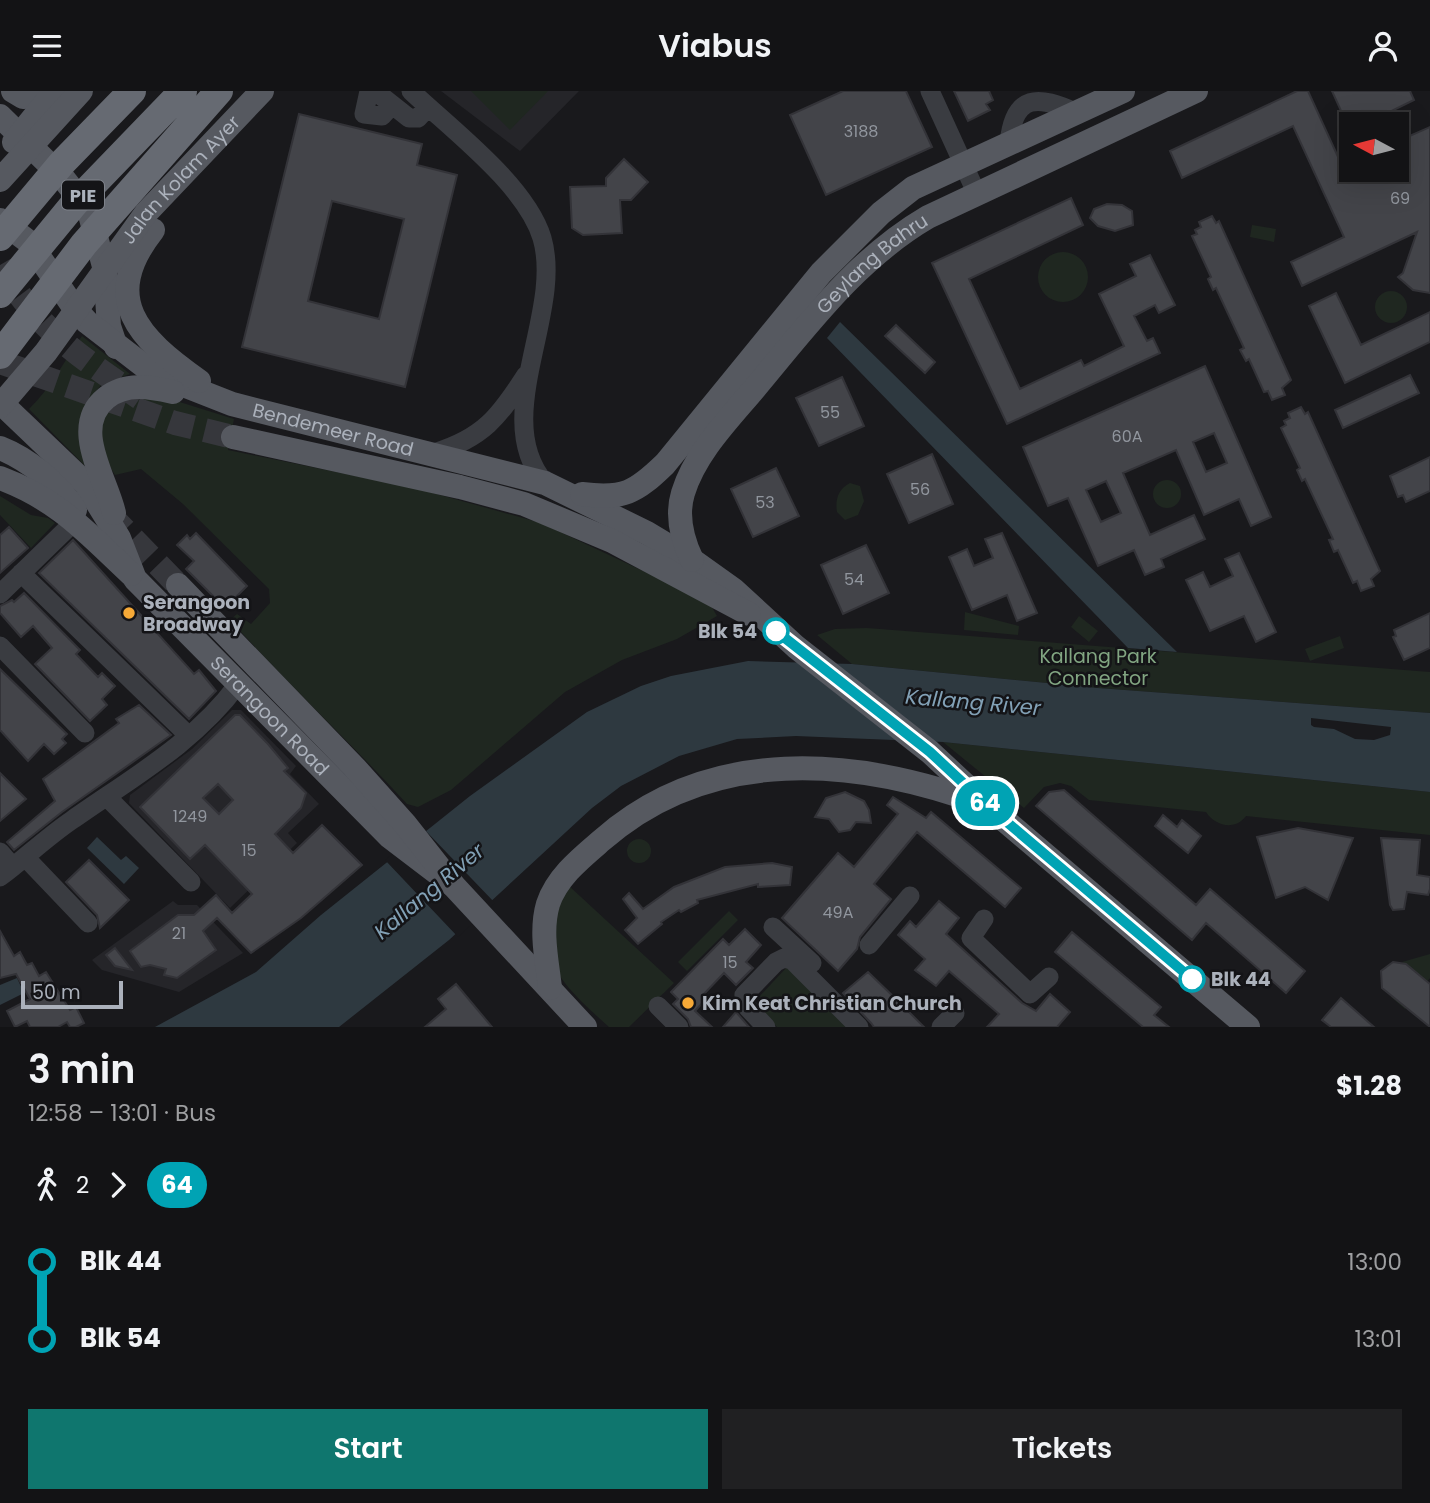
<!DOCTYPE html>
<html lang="en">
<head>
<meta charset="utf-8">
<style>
  :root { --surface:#131315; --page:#202022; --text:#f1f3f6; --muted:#9d9ea0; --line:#323234; --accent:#0f766e }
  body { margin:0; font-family:Poppins,sans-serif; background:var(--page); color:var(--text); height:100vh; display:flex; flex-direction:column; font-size:26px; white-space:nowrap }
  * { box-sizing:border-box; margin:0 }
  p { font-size:23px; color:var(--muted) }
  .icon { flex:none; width:38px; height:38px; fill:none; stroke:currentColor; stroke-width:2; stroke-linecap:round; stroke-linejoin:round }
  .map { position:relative; height:936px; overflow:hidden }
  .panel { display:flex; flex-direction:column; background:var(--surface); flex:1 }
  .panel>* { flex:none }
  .badge { padding:0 14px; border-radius:23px; font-size:24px; line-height:46px }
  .needle { width:46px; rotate:277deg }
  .controls { position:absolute; left:1339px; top:21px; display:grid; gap:14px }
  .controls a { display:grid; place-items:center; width:70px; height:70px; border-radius:0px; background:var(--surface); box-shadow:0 7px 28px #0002,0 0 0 2px var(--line); font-size:35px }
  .scale { position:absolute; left:21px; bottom:18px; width:102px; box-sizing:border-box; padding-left:7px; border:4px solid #abb1bb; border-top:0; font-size:19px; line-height:24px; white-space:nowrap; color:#abb1bb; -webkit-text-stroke:5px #141417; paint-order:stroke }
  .map>.badge { position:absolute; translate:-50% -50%; box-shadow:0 0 0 4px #fff }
  .legs { display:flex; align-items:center; gap:10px; height:77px; padding:0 28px; font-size:23px }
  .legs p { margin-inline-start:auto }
  .headline { display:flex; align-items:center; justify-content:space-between; height:119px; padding:0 28px }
  h1 { font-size:38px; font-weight:600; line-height:52px }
  .button { display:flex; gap:14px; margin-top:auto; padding:14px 28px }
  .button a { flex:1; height:80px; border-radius:0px; background:var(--accent); color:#fff; font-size:28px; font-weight:600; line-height:80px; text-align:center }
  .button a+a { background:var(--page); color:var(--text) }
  ul { padding:0 28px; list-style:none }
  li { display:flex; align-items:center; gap:24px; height:77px; font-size:26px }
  li i { display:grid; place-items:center; width:10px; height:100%; margin:0 9px; background:currentColor }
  li i::after { content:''; width:18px; height:18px; margin:-9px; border:5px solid; border-radius:50%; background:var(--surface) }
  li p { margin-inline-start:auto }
  li:first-child i { background:linear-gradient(#0000 50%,currentColor 0) }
  li:last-child i { background:linear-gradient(currentColor 50%,#0000 0) }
  header { display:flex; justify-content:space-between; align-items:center; height:91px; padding:0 28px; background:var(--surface); font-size:32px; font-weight:600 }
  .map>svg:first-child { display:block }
</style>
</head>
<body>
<header><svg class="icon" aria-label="menu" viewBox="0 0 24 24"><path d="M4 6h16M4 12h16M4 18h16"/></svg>Viabus<svg class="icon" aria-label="person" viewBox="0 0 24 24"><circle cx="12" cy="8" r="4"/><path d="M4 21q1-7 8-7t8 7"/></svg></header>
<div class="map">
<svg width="1430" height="936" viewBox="0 0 1430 936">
  <rect width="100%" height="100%" fill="#19191c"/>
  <path fill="#252529" d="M441 0H579L520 60Z
    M232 619H241L296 675 290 683 319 713 288 742 297 752 230 817 129 712 130 704 192 658Z
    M173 810 178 814H197L243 862 179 901 102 879 92 869Z"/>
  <path fill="#1f2720" d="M471 0H548L510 39Z
    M1252 134 1276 138 1274 151 1250 146Z
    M1038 186a25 25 0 1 1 50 0a25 25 0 1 1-50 0Z
    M1375 216a16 16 0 1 1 32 0a16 16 0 1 1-32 0Z
    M82 245 130 283 102 293 87 311 92 382 29 318C51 297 64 270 82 245Z
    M151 302 234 328 228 359 415 397 541 432 709 511 717 525 677 548 622 569 565 601 451 699 418 716 407 713C349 650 287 592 230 529L237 523 251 533 270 512 269 498 183 413 141 378 115 384C88 342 96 304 151 302Z
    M1153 403a14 14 0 1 1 28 0a14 14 0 1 1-28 0Z
    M850 392 860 395 864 410 858 424 845 429 837 421C835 409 838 398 850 392Z
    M0 405 31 424 48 427 55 432 31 457 0 424Z
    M965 521 1019 535 1018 544 964 539Z
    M1079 525 1098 540 1089 551 1071 536Z
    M867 537 1430 581V622L1098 597 852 573 817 544 835 538Z
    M1340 545 1344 557 1310 570 1305 558Z
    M943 651 1430 701V744L1246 725C1235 740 1215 735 1206 721L1089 709 1071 695 1060 692 1044 696 1024 717Z
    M627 760a12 12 0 1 1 24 0a12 12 0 1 1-24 0Z
    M568 794 674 892 629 936H609C585 914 549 885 547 850 547 838 563 806 568 794Z
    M729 820 738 829 687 880 678 871Z
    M1430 863V887L1405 918 1391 906 1413 879 1402 871Z
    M794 876 853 936H777L762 920 758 907 786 877Z"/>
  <path fill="#2e3940" d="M840 231 1177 561 1128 557 827 247Z
    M748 570 852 573 1098 597 1430 622V701L943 651 796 645 737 648 679 665 621 695 592 717 449 849 339 936H155L256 881 321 824 470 705 587 621 641 595 671 585Z
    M97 746 121 769 126 765 139 777 124 793 87 757Z
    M17 887 24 902 0 914V894Z"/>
  <path fill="#19191c" d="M1311 627 1391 636 1390 644 1374 649 1355 648 1334 638 1314 636 1311 634Z
    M424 738 495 812 458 846 385 769Z"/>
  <path fill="#434449" stroke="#333338" stroke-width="2" fill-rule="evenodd" d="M843 0H906L932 56 826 104 790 24Z
    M954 0H989L993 9 986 13 990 19 968 30Z
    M1297 0H1308L1344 79H1396V51L1430 36V202L1413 199 1398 186 1403 182 1417 141 1302 195 1291 171 1344 146 1293 35 1182 87 1170 60Z
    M1332 0H1410L1414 9 1369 31 1370 33H1347Z
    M299 23 422 53 417 74 457 84 405 296 242 256ZM332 110 404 128 379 228 308 210Z
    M624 68 648 91 631 109H620L622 142 583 144 572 137 570 96 606 95V87Z
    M1071 107 1083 134 969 188 1020 298 1081 269 1084 275 1124 255 1099 203 1136 185 1130 173 1150 164 1175 214 1159 222 1155 214 1134 225 1147 250 1153 247 1160 262 1007 333 932 172Z
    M1107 113 1122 114 1132 120 1133 134 1115 140 1098 135 1090 127 1094 118Z
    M1212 125 1216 132 1219 130 1291 289 1282 297 1285 304 1272 309 1268 300 1264 301 1249 268 1246 270 1240 259 1244 257 1216 197 1213 199 1208 188 1211 186 1192 145 1197 143 1195 139 1201 136 1199 131Z
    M1336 202 1361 254 1430 221V251L1345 292 1309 215Z
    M896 234 935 271 925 282 885 245Z
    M1205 275 1271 426 1251 435 1239 408 1204 424 1176 359 1123 382 1150 444 1194 424 1205 448 1161 468 1164 476 1145 484 1134 459 1098 475 1068 407 1048 415 1023 356ZM1214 342 1227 372 1206 381 1193 351ZM1106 390 1121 422 1101 431 1086 399Z
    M1410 284 1419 302 1343 337 1335 319Z
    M842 286 864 335 819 355 796 307Z
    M1301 316 1305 323 1308 321 1380 480 1371 488 1374 495 1361 500 1357 490 1353 492 1338 459 1334 461 1329 449 1333 448 1305 388 1302 390 1297 379 1300 377 1281 337 1286 334 1284 330 1290 327 1288 322Z
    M932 363 953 413 909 432 887 383Z
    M1430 366V400L1406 411 1403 404 1398 406 1390 385Z
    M776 377 799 425 753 446 731 398Z
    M9 436 28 457 0 482V444Z
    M196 442 247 495 225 517 186 478 194 470 177 454 187 444 190 448Z
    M1002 442 1037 522 1017 530 1007 504 972 519 949 466 967 458 974 475 993 467 985 448Z
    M73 449 194 583 199 579 216 600 189 628 39 482Z
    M866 454 889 502 843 523 821 474Z
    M1239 462 1276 541 1256 551 1244 525 1210 540 1186 489 1203 481 1210 496 1233 485 1225 468Z
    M24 502 80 559 76 563 98 586 102 582 115 595 102 608 107 614 90 630 35 573 52 557 33 535 21 546 0 522V515L12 509 14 511Z
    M1430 522V557L1404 569 1393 546 1396 545 1394 539Z
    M0 578 67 643 62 648 66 652 54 663 44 653 28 670 0 639Z
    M139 614 171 644 62 721 14 759 7 751 55 710 43 688 119 632 116 628Z
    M235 624H240L268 653 288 677 284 680 306 702 301 717 275 743 293 762 322 734 362 774 301 827 251 862 217 827 203 840 216 859 177 887 164 884 166 878 150 874 141 876 130 860 178 824H194L216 804 232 822 252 803 205 754 190 768 140 716ZM218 693 233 709 219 723 203 707Z
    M0 682 26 708 0 730Z
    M1064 699 1196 814 1210 798 1305 880 1286 902 1206 832 1192 849 1036 715 1049 701Z
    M845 701 864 710 869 719 871 732 856 731 850 739 839 741 829 728 815 726 826 707Z
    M893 706 926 727 931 721 1021 797 1005 816 917 741 874 793 891 808 860 846 857 858 838 880 782 827 838 762 854 776 898 723 887 714Z
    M1163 724 1177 736 1182 729 1201 745 1188 762 1155 735Z
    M1298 737 1353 747 1328 809 1305 796 1276 807 1257 746Z
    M1381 747 1420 749 1417 784 1430 786V798L1428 804 1407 801 1404 818 1393 819 1390 814Z
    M89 769 129 809 100 837 97 824 66 791Z
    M772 772 792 776 790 794 758 796V793L697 809 698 812 681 821 679 819 661 831 662 833 638 853 625 839 637 827 623 808 629 802 643 818 674 796 725 776Z
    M939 810 959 827 946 843 1022 912 1036 920 1050 903 1070 921 1057 936H987L999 923 949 880 936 895 915 879 925 868 898 844 910 830 916 836Z
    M745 838 761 854 746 871 753 877 736 894 724 882 703 904 707 907 695 920 712 936H691L688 928 673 913 678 908 671 901 723 848 729 854Z
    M0 840 14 865 20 861 27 874 32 872 39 885 46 881 70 919 76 916 84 932 76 936H70L67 931 58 936H30L27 930 15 936 7 920 30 908 16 883 0 887Z
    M1072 841 1161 916 1154 924 1169 936H1143L1055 861Z
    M115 857 132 879 115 875 106 864Z
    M1393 871 1406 873 1430 893V936L1382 897 1381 880Z
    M868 881 899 911 924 936H874L871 932 843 902Z
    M456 893 492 936H425L446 918 438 908Z
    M1341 907 1374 936H1331L1322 929Z
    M736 921 749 936H723Z"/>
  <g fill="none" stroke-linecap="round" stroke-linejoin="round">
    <path stroke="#36373c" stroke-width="24" stroke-dasharray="24 12" stroke-linecap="butt" d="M0 174C39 240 79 265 140 307
      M0 271 175 332 233 346
      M108 422 178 494"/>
    <path stroke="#3a3c41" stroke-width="19" d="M369 0 364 23 382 25 392 14
      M375 0 409 27H418L428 16
      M411 0C451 38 526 94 542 147 564 222 489 327 545 392
      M930 0 976 101
      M1009 52C1014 2 1038 4 1077 22
      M434 362C483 347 499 326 526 284
      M21 482 189 645
      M0 503 76 429
      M0 555 85 642
      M108 707 191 791
      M0 761 13 776
      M25 766 88 832
      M0 786C24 768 47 746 72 729 130 688 195 652 238 593
      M984 828 971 847 1030 903 1049 886
      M773 836 812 872
      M869 854 910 805
      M658 915 679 936
      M766 936 748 917 744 904 776 871 784 867 792 869 859 936
      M941 936 955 922"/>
    <g stroke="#565960" stroke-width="24">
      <path d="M13 0 23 6 50 4"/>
      <path d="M0 25 63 87 89 120 105 179 109 235 116 256"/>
      <path d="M14 51 55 0"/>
      <path d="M0 89 81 0"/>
      <path id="s1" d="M0 129 29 151 75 218 87 231 153 282 232 313 545 392 647 442 692 469 734 499 796 556 930 661 989 716 1248 936"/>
      <path d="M153 139C99 208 138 247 199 290"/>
      <path id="s2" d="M0 311 85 392 119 447 135 488 390 746 453 794"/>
      <path id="s3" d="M0 315 46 261 146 122 262 0"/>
      <path d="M233 346 460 396 524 413 612 450 749 523"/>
      <path d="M0 357C28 368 59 393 75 419"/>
      <path d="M0 387C59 409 86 441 131 483"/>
      <path d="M582 403C624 408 635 402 665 373L821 182 881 122 913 97 1123 0"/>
      <path d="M114 422C106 387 70 336 106 307 126 291 150 296 173 301"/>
      <path id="s4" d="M692 469C682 448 676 425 683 402 695 362 729 328 755 297 807 235 856 168 928 126L1196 0"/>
      <path d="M178 494 355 677 405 733 453 794 585 936"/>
      <path d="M550 897C547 870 540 840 548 813 557 786 581 767 602 749 710 654 855 666 983 713"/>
    </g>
    <path stroke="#666a72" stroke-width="28" d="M0 146 62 72 132 0
      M0 203 74 113 183 0
      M0 264 84 153 219 0"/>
  </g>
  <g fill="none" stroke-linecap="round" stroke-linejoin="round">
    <defs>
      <path id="line-1" d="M776 540 930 661 989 716 1192 888"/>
    </defs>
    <use href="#line-1" stroke="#fff" stroke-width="16"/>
    <use href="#line-1" stroke="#00a3b4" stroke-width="10"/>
  </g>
  <g fill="#f6a937" stroke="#141417" stroke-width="2.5">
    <circle cx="129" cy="522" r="7"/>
    <circle cx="688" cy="912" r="7"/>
  </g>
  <g fill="#fff" stroke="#00a3b4" stroke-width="3.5">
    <circle cx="776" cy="540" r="12"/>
    <circle cx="1192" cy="888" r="12"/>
  </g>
  <g text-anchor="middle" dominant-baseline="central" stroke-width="5" stroke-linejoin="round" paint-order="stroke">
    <g font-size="16" fill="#91969e">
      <text x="861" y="40">3188</text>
      <text x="1400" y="107">69</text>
      <text x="830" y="321">55</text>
      <text x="1127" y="345">60A</text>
      <text x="920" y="398">56</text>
      <text x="765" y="411">53</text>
      <text x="854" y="488">54</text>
      <text x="190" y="725">1249</text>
      <text x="249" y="759">15</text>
      <text x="838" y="821">49A</text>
      <text x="179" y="842">21</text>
      <text x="730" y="871">15</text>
    </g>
    <rect fill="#141417" stroke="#7e828a" stroke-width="2" x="62" y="89.5" width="42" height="29" rx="5"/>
    <g font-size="18" font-weight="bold" fill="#abb1bb">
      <text x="83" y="104">PIE</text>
    </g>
    <g font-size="19" fill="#abb1bb" stroke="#141417">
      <text stroke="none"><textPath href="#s3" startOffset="290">Jalan Kolam Ayer</textPath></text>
      <text stroke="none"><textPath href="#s4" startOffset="369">Geylang Bahru</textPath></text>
      <text stroke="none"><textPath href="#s1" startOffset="408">Bendemeer Road</textPath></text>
      <text stroke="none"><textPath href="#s2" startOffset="418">Serangoon Road</textPath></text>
    </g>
    <g font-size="19" font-weight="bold" fill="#abb1bb" stroke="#141417" text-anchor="start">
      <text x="143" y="511">Serangoon<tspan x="143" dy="22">Broadway</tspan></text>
      <text x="702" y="912">Kim Keat Christian Church</text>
    </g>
    <g font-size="19" font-weight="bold" fill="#abb1bb" stroke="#141417" text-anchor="end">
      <text x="757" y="540">Blk 54</text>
      <text x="1211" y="888" text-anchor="start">Blk 44</text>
    </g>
    <g font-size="19" fill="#82a682" stroke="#141417">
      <text x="1098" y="565">Kallang Park<tspan x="1098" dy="22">Connector</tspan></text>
    </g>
    <g font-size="21" font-style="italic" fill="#82a1b6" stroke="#141417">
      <text transform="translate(973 611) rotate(5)">Kallang River</text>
      <text transform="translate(429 800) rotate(-40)">Kallang River</text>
    </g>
  </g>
</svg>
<div class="controls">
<a><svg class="needle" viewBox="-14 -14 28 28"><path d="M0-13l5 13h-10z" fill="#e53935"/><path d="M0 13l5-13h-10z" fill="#9d9ea0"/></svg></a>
</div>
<div class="scale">50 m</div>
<b class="badge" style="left:985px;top:712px;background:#00a3b4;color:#fff">64</b>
</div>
<section class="panel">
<div class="headline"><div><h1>3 min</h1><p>12:58 – 13:01 · Bus</p></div><b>$1.28</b></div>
<div class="legs"><svg class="icon" aria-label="walk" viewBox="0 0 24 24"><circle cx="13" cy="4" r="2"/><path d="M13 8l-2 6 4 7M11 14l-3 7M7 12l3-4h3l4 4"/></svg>2<svg class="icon" aria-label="forward" viewBox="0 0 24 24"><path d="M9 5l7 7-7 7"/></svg><b class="badge" style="background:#00a3b4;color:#fff">64</b></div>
<ul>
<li><i style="color:#00a3b4"></i><b>Blk 44</b><p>13:00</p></li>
<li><i style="color:#00a3b4"></i><b>Blk 54</b><p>13:01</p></li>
</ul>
<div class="button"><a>Start</a><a>Tickets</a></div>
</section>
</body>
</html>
